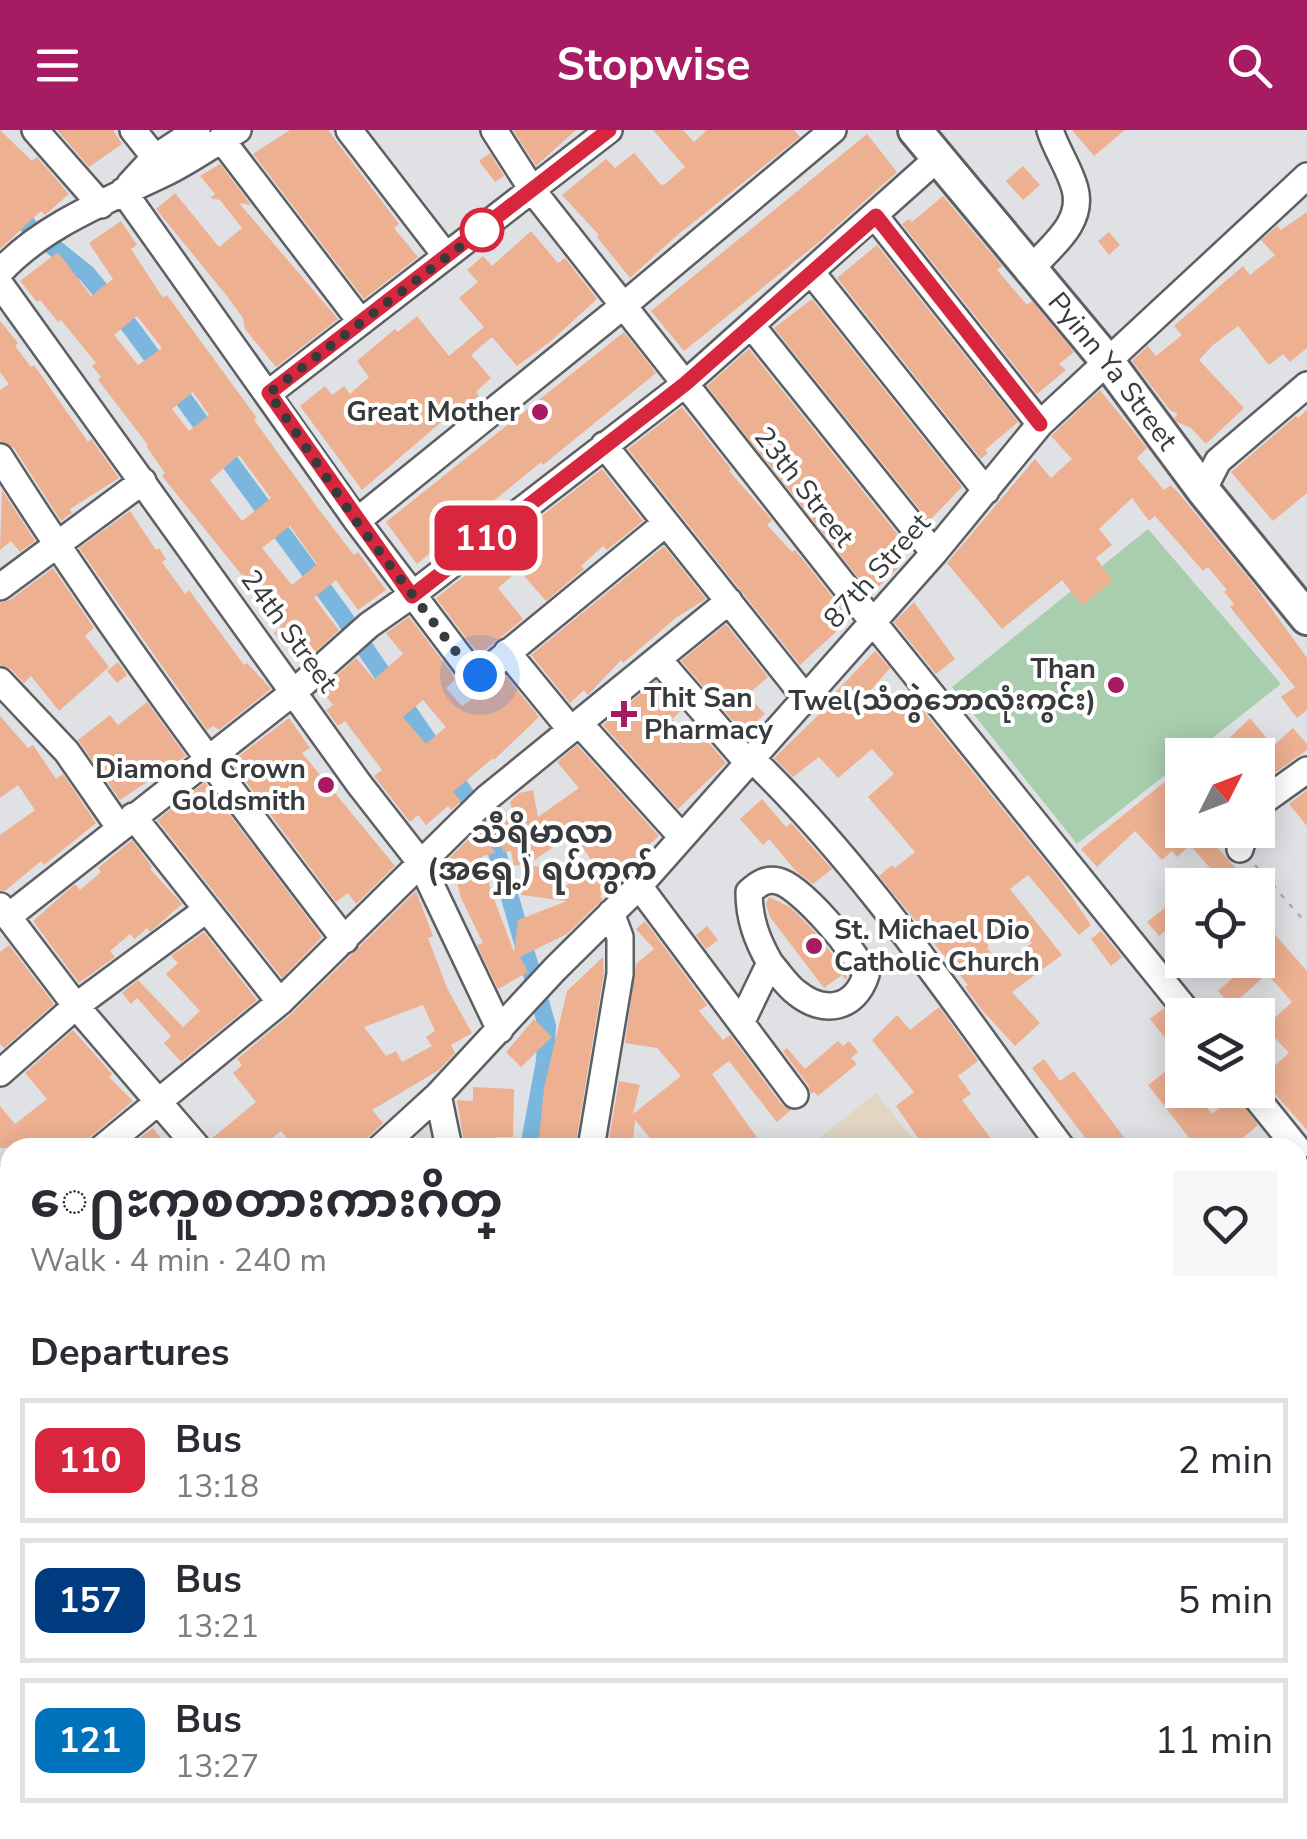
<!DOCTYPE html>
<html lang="en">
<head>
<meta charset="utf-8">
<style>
  :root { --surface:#fff; --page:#f7f7f7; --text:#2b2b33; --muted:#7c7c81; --line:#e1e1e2; --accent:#a61b61 }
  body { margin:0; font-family:"Nunito Sans","Noto Sans Myanmar",sans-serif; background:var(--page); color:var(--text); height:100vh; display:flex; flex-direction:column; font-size:38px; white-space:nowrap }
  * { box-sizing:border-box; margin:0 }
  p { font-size:32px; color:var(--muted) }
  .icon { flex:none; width:55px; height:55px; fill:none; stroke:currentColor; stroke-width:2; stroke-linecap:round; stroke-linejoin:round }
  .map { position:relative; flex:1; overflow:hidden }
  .side { position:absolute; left:0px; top:1008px; width:1308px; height:702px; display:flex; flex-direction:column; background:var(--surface); border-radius:30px 30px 0 0; box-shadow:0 5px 25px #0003 }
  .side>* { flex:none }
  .badge { padding:0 20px; border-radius:15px; font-size:35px; line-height:65px }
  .needle { width:65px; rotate:48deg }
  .controls { position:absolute; left:1165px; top:608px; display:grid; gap:20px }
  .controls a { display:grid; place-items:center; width:110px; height:110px; border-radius:0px; background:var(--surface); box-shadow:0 5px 25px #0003; font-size:50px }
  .you { position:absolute; width:50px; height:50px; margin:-25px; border:8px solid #fff; border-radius:50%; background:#1a73e8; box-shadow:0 0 0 15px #1a73e833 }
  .map>.badge { position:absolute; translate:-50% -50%; box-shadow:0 0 0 5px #fff }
  h2 { padding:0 30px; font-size:38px; line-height:90px }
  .round { display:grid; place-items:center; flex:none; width:105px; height:105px; border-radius:0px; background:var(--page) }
  .headline { display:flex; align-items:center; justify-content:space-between; height:170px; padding:0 30px }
  h1 { font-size:48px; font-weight:700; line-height:75px }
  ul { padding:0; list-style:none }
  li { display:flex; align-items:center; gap:30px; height:125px; margin:0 20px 15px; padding:0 10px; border:5px solid var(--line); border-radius:0px }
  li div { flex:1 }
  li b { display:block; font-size:38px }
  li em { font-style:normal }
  li .badge { min-width:110px; font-weight:700; text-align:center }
  header { display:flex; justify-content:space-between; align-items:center; height:130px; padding:0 30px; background:var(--accent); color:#fff; font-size:45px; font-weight:700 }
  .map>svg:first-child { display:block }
</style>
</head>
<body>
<header><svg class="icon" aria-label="menu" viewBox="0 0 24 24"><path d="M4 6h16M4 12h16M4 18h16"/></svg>Stopwise<svg class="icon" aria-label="search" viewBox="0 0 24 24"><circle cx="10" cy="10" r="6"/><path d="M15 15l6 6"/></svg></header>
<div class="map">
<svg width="1307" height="1709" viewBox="0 0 1307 1709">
  <rect width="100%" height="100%" fill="#e0e1e4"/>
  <path fill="#e1d6c2" d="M876 963 919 1017H808Z"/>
  <path fill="#a8ceae" d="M1148 399 1281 554 1191 625H1182V632L1077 714 952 557Z"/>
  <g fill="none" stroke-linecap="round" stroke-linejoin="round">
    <path stroke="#7ab6dd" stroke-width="18" d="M0 60 31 99 87 144 132 199 340 482 491 702 547 896 545 931 529 1018
      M1298 1271 1307 1263"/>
  </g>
  <path fill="#edb091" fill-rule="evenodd" d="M0 0 32 31 37 27 69 64 45 85 41 81 0 119Z
    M57 0H113L122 14 89 37Z
    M290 0H328L399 94 394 98 418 127 364 169 253 24Z
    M513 0H576L536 36Z
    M653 0H683L694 12 707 0H794L800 7 675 107 630 148 597 107 599 105 562 65 606 29 615 38 634 23 661 55 665 54 685 37Z
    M1072 0H1125L1094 26Z
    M867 4 897 42 819 112 684 221 651 181Z
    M490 23 504 46 495 52 479 31Z
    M220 34 251 75 239 73 338 189 276 237 245 199 243 188 227 166 156 79 175 63 219 117 242 98 220 70 210 68 215 64 200 46Z
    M1023 36 1040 55 1023 70 1006 51Z
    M943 66 1002 136 997 140 1027 175 1032 171 1074 222 1059 234 1066 240 1037 264 902 94 909 89 912 92Z
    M1307 82V218L1290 232 1283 224 1269 235 1238 196 1213 215 1199 230 1244 278 1206 314 1191 298 1177 292 1174 288 1178 284 1170 280 1132 231 1148 216 1156 226 1182 205 1174 196 1243 136 1250 145 1275 125 1261 110 1277 96 1281 100Z
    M121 91 137 115 131 119 163 168 167 165 257 288 254 290 320 381 354 425 358 422 386 460 358 480 336 450 314 468 339 500 303 533 274 503 281 497 272 487 274 485 162 346 165 343 146 316 148 315 98 250 101 247 92 236 96 233 61 190 58 192 40 170 37 172 20 151 58 122 91 166 113 149 89 113ZM137 186 162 218 138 235 114 205ZM193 262 209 285 189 301 172 279ZM239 325 271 368 242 391 210 350ZM290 396 317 434 292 455 262 418Z
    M531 101 558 133 565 128 597 169 551 211 517 236 492 207 471 225 491 248 476 262 479 266 456 284 454 281 362 360 300 276 325 256 332 265 344 256 350 264 369 247 357 231 395 199 398 202 417 186 449 226 484 197 459 168 478 152 467 140 483 126 492 136Z
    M1109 102 1120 115 1109 125 1098 111Z
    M877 115 1018 292 985 320 988 323 981 329 837 148Z
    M812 169 962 357 929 391 774 198Z
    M0 191 18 213 15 216 31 237 34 235 88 312 91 309 119 348 70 379 72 383 61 391 14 318 0 311V260L9 254 0 242Z
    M624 202 656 243 543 335 541 332 417 434 386 392Z
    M749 219 907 416 891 430 898 438 871 464 707 256Z
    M1100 260 1147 318 1137 328 1164 360 1171 355 1182 367 1255 456 1307 528V580L1297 588 1281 567 1295 557 1230 477 1234 474 1224 462 1227 460 1208 437 1203 441 1155 386 1149 391 1132 368 1099 399 1112 415 1096 428 1113 451 1082 475 1062 450 1002 499 947 433 1035 329 1051 348 1072 329 1051 306Z
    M682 277 731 339 729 341 772 390 767 395 792 422 795 420 800 426 850 489 800 535 628 319Z
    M1307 280V363L1273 391 1231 342 1296 286 1298 288Z
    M602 339 643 391 607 420 603 416 581 436 584 439 546 471 519 440 498 458 523 489 479 525 436 468Z
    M2 360 35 411 20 422 11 411 0 420Z
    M130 381 156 420 159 418 166 429 162 432 185 464 189 460 244 535 247 533 271 559 219 600 213 596 207 600 79 418Z
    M664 416 706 469 677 487 623 533 621 530 588 565 584 560 570 573 531 525Z
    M53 438 94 498 85 506 109 537 59 581 31 546 24 553 11 539 0 535V473L10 470Z
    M914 472 955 529 936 544 894 492Z
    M409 487 452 543 455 550 446 558 462 576 506 546 539 587 494 630 493 628 453 662 461 671 451 680 448 676 426 695 418 685 410 692 374 646 382 640 345 591 338 596 326 580 333 575 321 560 356 528 374 549 403 524 386 503ZM423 570 446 597 426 614 403 587Z
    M726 494 768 547 747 565 765 584 749 598 753 602 747 607 681 531Z
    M875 521 890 538 870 561 889 580 908 562 1060 750 1091 795 1079 805 1028 745 1010 759 1062 825 1012 862 1040 893 1015 916 981 879 965 857 968 855 879 746 892 735 895 738 915 722 868 667 894 644 872 619 838 648 819 627 793 647 774 628 832 572 829 569ZM1013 790 1032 813 1026 818 1028 822 1006 840 987 818 989 816 985 811Z
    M118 532 127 545 117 553 107 541Z
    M656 551 681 581 672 589 694 614 703 606 726 633 678 679 603 595Z
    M147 572 186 626 120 670 78 610 110 585 118 595Z
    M0 586 28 618 33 615 56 649 63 644 96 693 44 735 41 731 5 761 0 760V705L35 680 18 655 0 668Z
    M289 588 310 618 302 623 395 736 356 774 348 763 336 772 231 632Z
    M1250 588 1273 616 1293 598 1307 614V620L1262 652 1258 648V625H1212Z
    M577 615 659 706 639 723 643 727 639 731 600 766 603 769 567 804 520 827 528 842 498 859 477 815 483 813 461 768 455 744 446 750 440 737 478 700 496 723 482 726 491 761 514 822 518 790 567 771 521 765 524 735 557 739 553 767 591 735V730L573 702 566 707 561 701 560 712 532 732 514 736 511 721 503 722 496 686 513 683 510 672 519 663 533 660 538 687 579 658 557 632Z
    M1182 638V700H1208L1216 709 1212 712 1251 755H1191L1210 738 1190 715 1177 727 1172 721 1162 730 1135 701 1097 737 1081 719Z
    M205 652 322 807 282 848 157 690Z
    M1307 660V696L1289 674Z
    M762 669 786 697 791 693 832 739 813 754 796 741 769 709 763 715 740 689Z
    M132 710 152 737 150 739 182 774 150 802 147 798 135 809 130 804 110 821 115 827 79 853 33 791 75 754 80 760 101 742 98 738Z
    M1258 749 1274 768 1268 774 1274 780 1262 790 1307 841V1000L1261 948 1289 923 1265 897 1292 872 1267 844 1231 876 1218 861 1253 830H1258Z
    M416 761 433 806 428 808 447 858 472 903 451 915 455 923 439 940 372 980 383 993 368 1007 364 1018H296L281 1001 260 1018H214L211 1009 256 972 233 943 242 935 237 929 291 884ZM423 875 435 901 426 907 432 916 402 932 396 921 386 926 364 897Z
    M769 767 790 777 815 802 847 843 846 850 842 845 824 858 770 787 766 774Z
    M1175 770 1182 779V786L1159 806 1147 792Z
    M645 791 707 875 699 881 723 910 730 905 782 975 791 980 777 992 729 931 712 944 758 1009 746 1018H658L635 990 632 1018 608 1015 619 951 640 955 633 984 681 946 657 918 625 913 636 834 654 819 636 799Z
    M707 796 718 810 706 819 696 805Z
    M1101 801 1122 827 1111 836 1091 809Z
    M204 802 257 870 181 932 164 913 171 906 137 868 131 874 122 863 138 850 183 897 200 881 166 844 178 833 171 826Z
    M9 815 54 874 4 918 0 914V822Z
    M603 827 604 843 575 1018H538L544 958 567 861Z
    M939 877 978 931 958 946 971 964 962 970 998 1018H925L896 976 914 962 872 910 897 885 910 900Z
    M1164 878 1182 899V960H1194L1212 984 1235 965 1258 995 1231 1018H1197L1148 955 1182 929 1150 889Z
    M534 889 552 907 521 937 506 922Z
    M73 900 112 944 109 947 133 971 77 1018H0V976L15 994 47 969 25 943Z
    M838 911 843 916 849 911 858 922 851 928 857 934 818 966 814 962 811 964 808 955 783 921 787 918 805 939Z
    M1044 929 1060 951 1074 941 1132 1018H1093L1032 938Z
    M473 957 514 959 513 1007H496V1011H485V1018H465L457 970 473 971Z
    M153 998 169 1018H133L131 1015Z"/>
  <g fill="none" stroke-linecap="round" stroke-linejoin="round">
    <defs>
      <path id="minor" d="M35 0 101 75
        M133 0 164 39
        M349 0 446 126
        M494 0 533 61 873 492 1190 885
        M221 9 361 192
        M130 54 153 29 197 0
        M123 61 357 391 473 544 481 545 666 393
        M875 86 1040 294
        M1031 139C1051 116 1084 93 1075 59 1070 39 1056 20 1050 0
        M0 142C43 95 109 70 165 43 190 31 213 14 238 0
        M812 143 986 361
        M0 154 359 654 420 732 500 900
        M751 195 934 423
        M269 263 609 0
        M604 315 804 566
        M0 327C107 495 224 653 345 810
        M1203 360 1218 331 1307 255
        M357 391 623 176 833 0
        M0 457 143 351
        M507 522 571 600
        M659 530 749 634
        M0 551 67 622 119 697
        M579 593 682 707
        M753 630C872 745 963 886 1062 1018
        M1258 675 1307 640
        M133 686 280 872
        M1240 719 1246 700
        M639 756 795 965
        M0 776 76 876 198 1018
        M9 786 295 561 369 495 412 465 685 254 939 27
        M742 891 770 833C757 810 749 789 749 762 758 754 766 748 778 751 801 756 857 823 866 845 855 879 824 885 797 863 787 856 779 843 770 833
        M0 943 76 876 206 780
        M1250 960 1297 1018
        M438 965 449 1018
        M102 1018 280 872 487 668 729 471
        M380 1018 438 965 555 839 639 756 934 423 1040 294 1307 46
        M591 1018 620 844V807L611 783
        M0 1050 10 1066
        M0 1100 10 1092
        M1298 1225 1307 1218
        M1298 1330 1307 1343
        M0 1366 10 1357
        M1298 1435 1307 1428
        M1298 1605 1307 1599
        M0 1692 13 1709
        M715 1700 722 1709
        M1281 1700 1288 1709
        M210 1709 228 1700
        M945 1709 956 1700"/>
      <g id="major">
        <path id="s1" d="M915 0 1108 232 1203 360 1307 488"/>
        <path d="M0 1295 10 1307"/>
        <path d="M0 1327 10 1339"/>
        <path d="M320 1700 327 1709"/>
      </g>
    </defs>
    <use href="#minor" stroke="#5e5f62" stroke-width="30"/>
    <use href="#major" stroke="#5e5f62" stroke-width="38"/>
    <path stroke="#aaabad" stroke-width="2.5" stroke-dasharray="5 8" stroke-linecap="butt" d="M1255 735 1307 794"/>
    <use href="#minor" stroke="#fff" stroke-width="25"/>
    <use href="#major" stroke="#fff" stroke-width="32"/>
  </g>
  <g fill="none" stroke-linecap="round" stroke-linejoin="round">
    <defs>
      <path id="line" d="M609 0 269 263 412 466 685 254 876 86 1040 294"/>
    </defs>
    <use href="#line" stroke="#fff" stroke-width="22"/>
    <use href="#line" stroke="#d7263d" stroke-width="15"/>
    <path stroke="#393a3b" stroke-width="10" stroke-dasharray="0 18" d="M480 545 473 544 356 391 269 263 482 100"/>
  </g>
  <circle fill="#fff" stroke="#d7263d" stroke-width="5" cx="482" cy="100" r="20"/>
  <g fill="#a61b61" stroke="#fff" stroke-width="4">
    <circle cx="540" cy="282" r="10"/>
    <circle cx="1116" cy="555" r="10"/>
    <path d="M619 569h10v10h10v10h-10v10h-10v-10h-10v-10h10z"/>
    <circle cx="326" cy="655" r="10"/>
    <circle cx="814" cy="816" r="10"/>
  </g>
  <g text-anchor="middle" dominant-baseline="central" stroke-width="8" stroke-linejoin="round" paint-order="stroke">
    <g font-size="28" fill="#393a3b" stroke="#fff">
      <text stroke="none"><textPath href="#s1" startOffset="312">Pyinn Ya Street</textPath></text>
      <text transform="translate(804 357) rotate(52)">23th Street</text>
      <text transform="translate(877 441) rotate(-48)">87th Street</text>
      <text transform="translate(289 501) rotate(54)">24th Street</text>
    </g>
    <g font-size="28" font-weight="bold" fill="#393a3b" stroke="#fff" text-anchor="end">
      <text x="520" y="282">Great Mother</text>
      <text x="1096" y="539">Than<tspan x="1096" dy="32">Twel(သံတွဲဘောလုံးကွင်း)</tspan></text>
      <text x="644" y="568" text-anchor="start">Thit San<tspan x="644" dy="32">Pharmacy</tspan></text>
      <text x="306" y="639">Diamond Crown<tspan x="306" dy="32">Goldsmith</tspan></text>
      <text x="834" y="800" text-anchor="start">St. Michael Dio<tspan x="834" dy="32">Catholic Church</tspan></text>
    </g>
    <g font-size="32" font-weight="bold" fill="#393a3b" stroke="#fff">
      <text x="542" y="702">သီရိမာလာ<tspan x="542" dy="37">(အရှေ့) ရပ်ကွက်</tspan></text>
    </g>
  </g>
</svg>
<div class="controls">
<a><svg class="needle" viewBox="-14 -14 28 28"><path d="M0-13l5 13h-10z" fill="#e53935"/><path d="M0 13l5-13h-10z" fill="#7c7c81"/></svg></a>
<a><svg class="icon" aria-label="locate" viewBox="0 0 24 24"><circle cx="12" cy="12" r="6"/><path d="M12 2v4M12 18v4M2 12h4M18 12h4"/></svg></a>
<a><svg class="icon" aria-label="layers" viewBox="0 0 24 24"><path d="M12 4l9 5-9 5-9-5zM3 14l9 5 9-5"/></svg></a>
</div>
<div class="you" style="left:480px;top:545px"></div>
<b class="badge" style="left:486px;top:408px;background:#d7263d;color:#fff">110</b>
<section class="side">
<div class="headline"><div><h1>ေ႐ႊကူစတားကားဂိတ္</h1><p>Walk · 4 min · 240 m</p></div><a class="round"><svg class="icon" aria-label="heart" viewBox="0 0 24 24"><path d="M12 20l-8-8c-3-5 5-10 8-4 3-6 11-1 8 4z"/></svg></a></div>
<h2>Departures</h2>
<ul>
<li><span class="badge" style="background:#d7263d;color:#fff">110</span><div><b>Bus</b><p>13:18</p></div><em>2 min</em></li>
<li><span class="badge" style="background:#003b80;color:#fff">157</span><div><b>Bus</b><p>13:21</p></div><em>5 min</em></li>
<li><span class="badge" style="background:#0072bc;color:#fff">121</span><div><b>Bus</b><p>13:27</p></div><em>11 min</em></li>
</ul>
</section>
</div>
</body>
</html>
